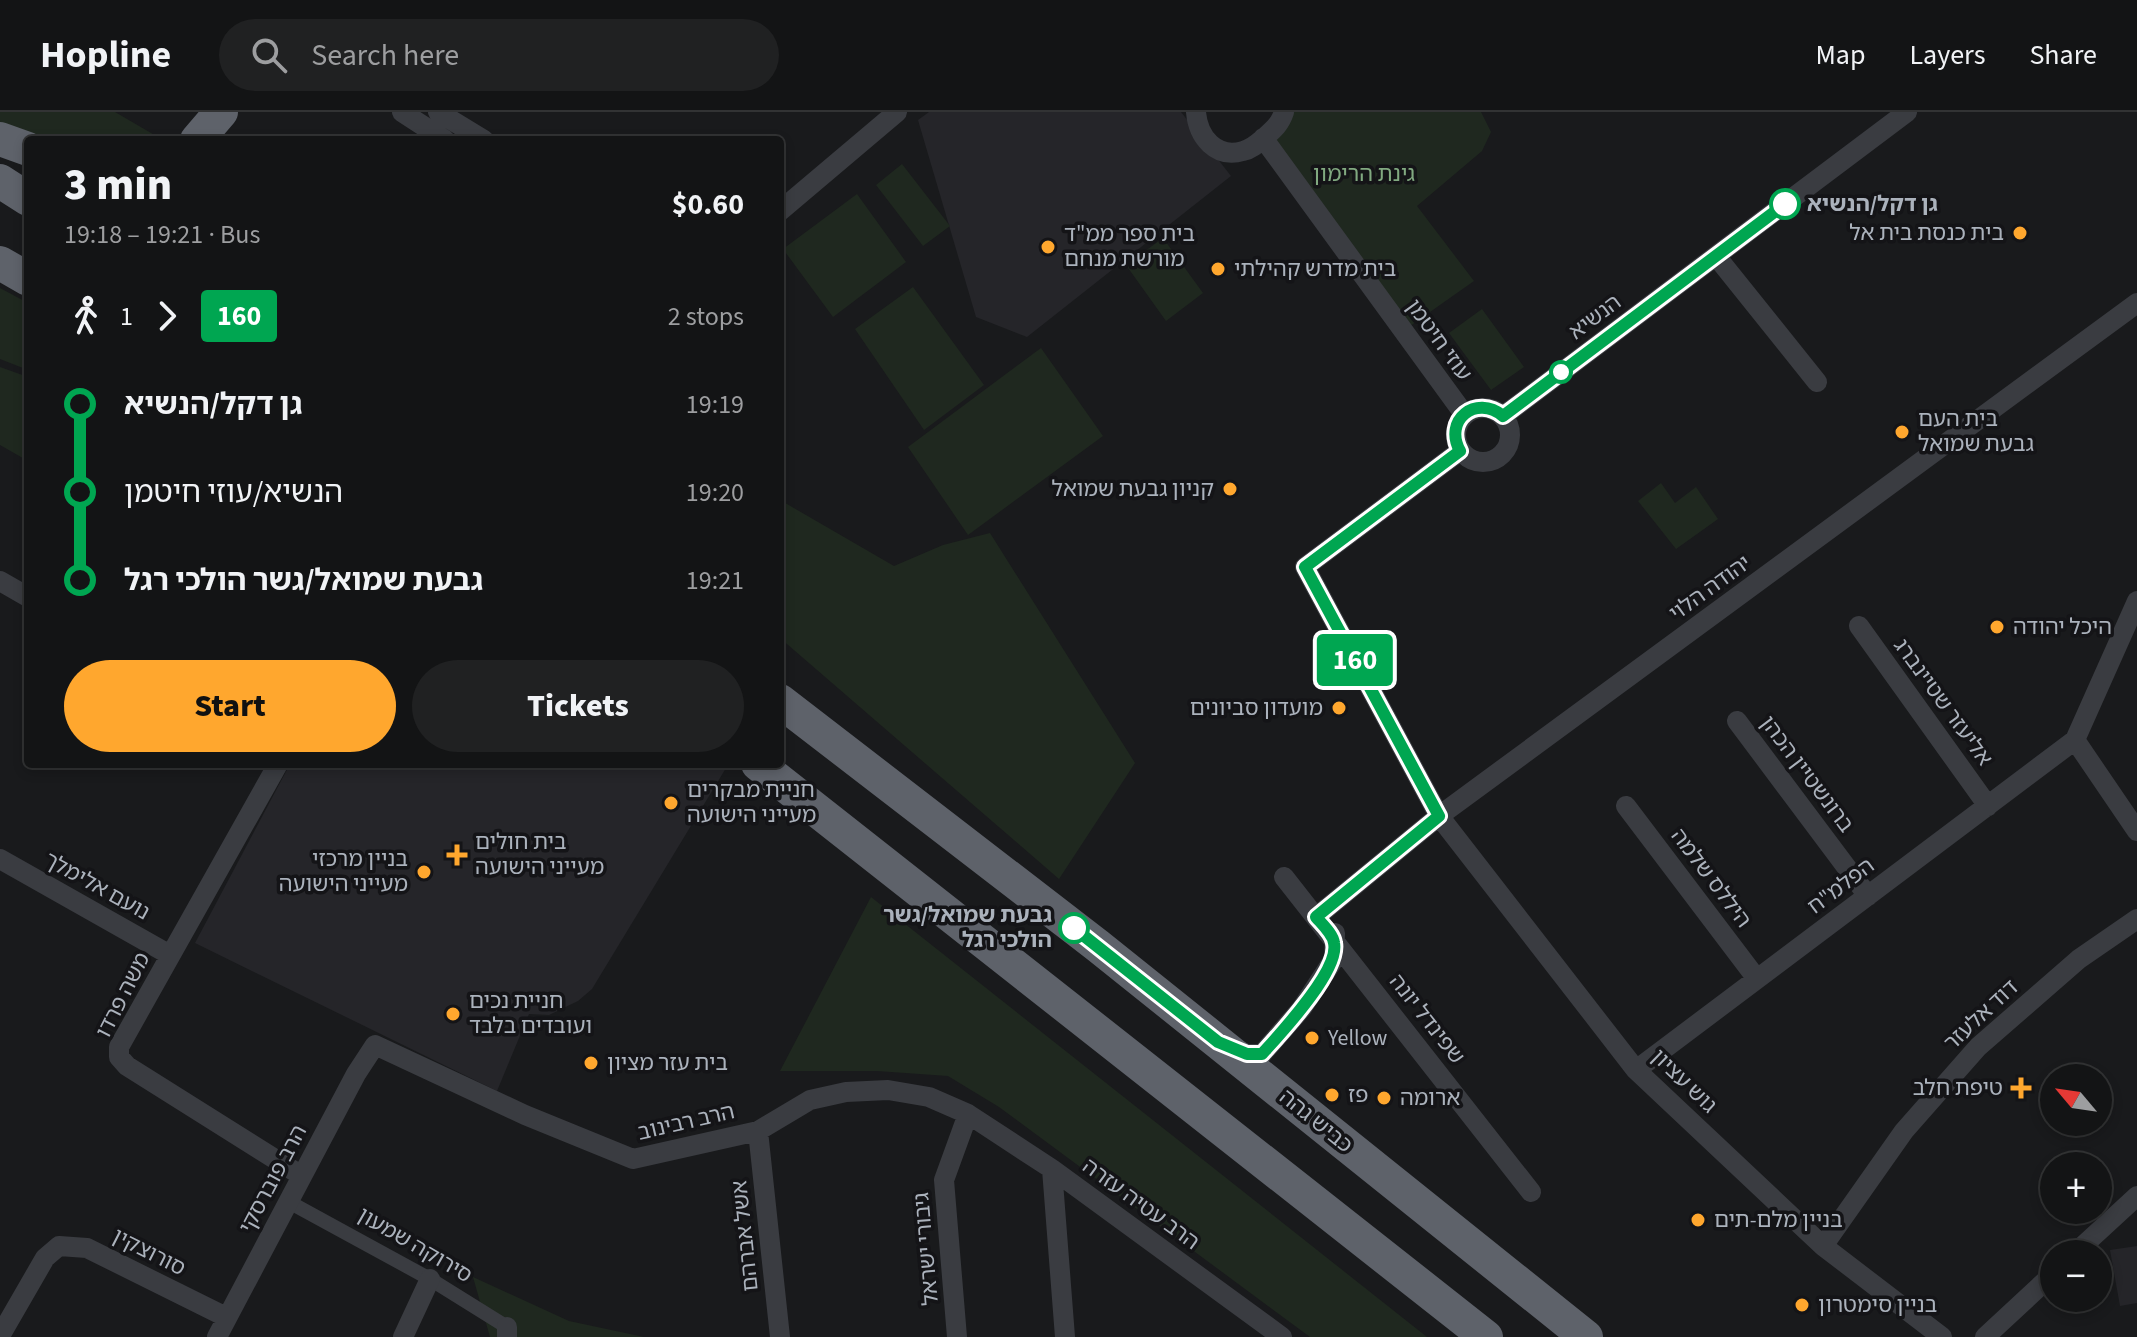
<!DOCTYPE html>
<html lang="en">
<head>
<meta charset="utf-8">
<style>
  :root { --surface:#131415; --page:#202122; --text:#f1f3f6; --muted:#9d9ea0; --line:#323334; --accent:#ffa72e }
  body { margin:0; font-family:"Source Sans 3","Noto Sans Hebrew",sans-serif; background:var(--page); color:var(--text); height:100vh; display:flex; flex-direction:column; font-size:30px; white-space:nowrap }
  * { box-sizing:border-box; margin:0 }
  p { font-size:26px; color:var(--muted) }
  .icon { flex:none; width:44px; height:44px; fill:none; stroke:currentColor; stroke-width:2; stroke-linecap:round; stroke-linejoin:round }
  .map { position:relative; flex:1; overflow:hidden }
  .details { position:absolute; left:24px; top:24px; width:760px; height:632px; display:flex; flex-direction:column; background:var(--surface); border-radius:8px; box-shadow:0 4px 12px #0003,0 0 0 2px var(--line) }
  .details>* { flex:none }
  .badge { padding:0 16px; border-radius:6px; font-size:28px; line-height:52px }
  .needle { width:52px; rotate:299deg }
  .controls { position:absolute; left:2040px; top:952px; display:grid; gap:16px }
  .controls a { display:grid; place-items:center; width:72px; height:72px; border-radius:50%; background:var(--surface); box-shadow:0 4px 12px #0003,0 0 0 2px var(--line); font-size:40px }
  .map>.badge { position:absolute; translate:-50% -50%; box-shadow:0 0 0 4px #fff }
  .legs { display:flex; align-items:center; gap:12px; height:88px; padding:0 40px; font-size:26px }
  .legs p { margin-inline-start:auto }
  .head { display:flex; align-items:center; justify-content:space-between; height:136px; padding:0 40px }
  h1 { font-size:44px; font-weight:800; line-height:60px }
  .cta { display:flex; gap:16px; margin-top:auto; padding:16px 40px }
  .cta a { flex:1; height:92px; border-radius:48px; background:var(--accent); color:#111; font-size:32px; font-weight:800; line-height:92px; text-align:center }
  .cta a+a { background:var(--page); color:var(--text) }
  ul { padding:0 40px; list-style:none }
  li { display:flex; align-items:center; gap:28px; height:88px; font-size:30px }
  li i { display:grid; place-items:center; width:12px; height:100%; margin:0 10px; background:currentColor }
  li i::after { content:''; width:20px; height:20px; margin:-10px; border:6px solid; border-radius:50%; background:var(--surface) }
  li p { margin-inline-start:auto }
  li:first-child i { background:linear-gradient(#0000 50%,currentColor 0) }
  li:last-child i { background:linear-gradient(currentColor 50%,#0000 0) }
  header { display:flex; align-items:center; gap:48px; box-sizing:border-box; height:112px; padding:0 40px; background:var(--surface); border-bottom:2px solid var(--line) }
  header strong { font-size:38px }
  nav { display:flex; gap:44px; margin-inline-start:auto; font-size:28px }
  .search { width:560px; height:72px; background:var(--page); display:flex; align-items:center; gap:20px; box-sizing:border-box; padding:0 28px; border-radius:44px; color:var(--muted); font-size:30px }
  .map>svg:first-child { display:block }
</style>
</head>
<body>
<header>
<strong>Hopline</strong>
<div class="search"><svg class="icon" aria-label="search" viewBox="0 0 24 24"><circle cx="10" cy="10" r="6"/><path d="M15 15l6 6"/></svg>Search here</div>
<nav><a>Map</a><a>Layers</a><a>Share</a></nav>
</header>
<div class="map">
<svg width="2137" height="1225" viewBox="0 0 2137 1225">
  <rect width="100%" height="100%" fill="#191a1c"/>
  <path fill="#252529" d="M929 0H1181L1231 64 1027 225 976 205 918 8Z
    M290 652H722L726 656 592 877 578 889 549 903 529 902 497 979 195 831Z
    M2137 1134V1191L2120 1194 2110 1138Z"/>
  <path fill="#1f281f" d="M0 0H115L163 28H28L0 24Z
    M1284 0H1481L1491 20 1482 39 1417 94 1474 169 1403 219 1263 26Z
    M902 52 950 114 923 134 876 73Z
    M857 82 906 150 833 205 783 137Z
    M1163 126 1203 181 1166 209 1126 153Z
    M913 175 984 273 924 318 855 217Z
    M0 176 28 191V258L0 247Z
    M1482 197 1524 255 1491 278 1449 221Z
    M1041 236 1103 324 968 423 908 335Z
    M0 255 28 265V349L0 333Z
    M1661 371 1675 391 1696 375 1718 407 1676 437 1638 389Z
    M780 388 894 454 943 433 990 421 1135 651 1059 767 780 526Z
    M871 785 1427 1225H1310L999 995 948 964 877 959H780Z
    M473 1165 569 1209 644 1225H490Z"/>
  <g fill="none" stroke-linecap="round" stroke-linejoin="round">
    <path stroke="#3a3c41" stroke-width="14" d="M289 1090 430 1167 507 1215"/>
    <path stroke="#3a3c41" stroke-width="20" d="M402 0 445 28
      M438 0 484 28
      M1196 0C1198 25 1216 47 1243 39 1252 37 1258 31 1265 25 1274 17 1280 12 1284 0
      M1263 26 1464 302
      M780 99 897 0
      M1716 144 1817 270
      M1456 323a27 27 0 1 1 54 0a27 27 0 1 1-54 0Z
      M1503 304 1907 0
      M1460 339 1305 455 1439 704 1636 958 1823 1134 1942 1225
      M0 469 28 485
      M1859 514 1988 694
      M1737 609 1868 784
      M2075 628 2137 719
      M278 652 119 935V945L127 954 302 1064
      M1626 694 1757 867
      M0 747 170 843
      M1284 765 1531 1080
      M1316 805 1439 704 2137 191
      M1236 937 1247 942H1262L1302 896 1334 847 1335 821
      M1636 958 2075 628 2137 489
      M758 1019 780 1225
      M1052 1057 1065 1225
      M1823 1134 1904 1019 1978 935 2079 847 2137 807
      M2074 1142 2137 1084
      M0 1224 45 1146 59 1134 87 1136 226 1205
      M217 1225 356 962 375 933 525 1003 633 1047 758 1019 810 988 846 980 888 978 929 985 968 1002 1052 1057 1282 1225
      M403 1225 430 1167
      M507 1225V1215
      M957 1225 944 1068 968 1002
      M1985 1225 2054 1161"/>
    <path stroke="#5e626a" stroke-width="34" d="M0 27 28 37
      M197 28 221 0
      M0 69 28 87
      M0 151 28 167
      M780 589 1098 834 1586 1225
      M758 652 1486 1225"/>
  </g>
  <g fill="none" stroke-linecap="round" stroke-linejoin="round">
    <defs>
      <path id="line-1" d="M1074 816 1218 930 1247 942H1262C1281 921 1340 858 1334 831 1333 822 1322 812 1316 805L1439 704 1305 455 1460 339C1443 308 1476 282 1503 304L1785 92"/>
    </defs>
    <use href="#line-1" stroke="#fff" stroke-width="18"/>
    <use href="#line-1" stroke="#00a651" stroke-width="12"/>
  </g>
  <g fill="#fff" stroke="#00a651" stroke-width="4">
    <circle cx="1785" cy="92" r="14"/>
    <circle cx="1561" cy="260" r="10"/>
    <circle cx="1074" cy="816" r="14"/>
  </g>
  <g fill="#ffa72e" stroke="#141417" stroke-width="3">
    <circle cx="2020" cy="121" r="8"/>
    <circle cx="1048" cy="135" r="8"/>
    <circle cx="1218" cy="157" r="8"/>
    <circle cx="1902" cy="320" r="8"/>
    <circle cx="1230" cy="377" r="8"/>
    <circle cx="1997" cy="515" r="8"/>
    <circle cx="1339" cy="596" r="8"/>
    <circle cx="671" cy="691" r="8"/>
    <path d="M453 731h8v8h8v8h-8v8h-8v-8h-8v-8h8z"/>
    <circle cx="424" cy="760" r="8"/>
    <circle cx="453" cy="902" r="8"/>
    <circle cx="1312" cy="926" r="8"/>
    <circle cx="591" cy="951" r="8"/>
    <path d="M2017 964h8v8h8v8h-8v8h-8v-8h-8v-8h8z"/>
    <circle cx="1332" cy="983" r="8"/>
    <circle cx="1384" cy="986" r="8"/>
    <circle cx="1698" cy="1108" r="8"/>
    <circle cx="1802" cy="1193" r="8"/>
  </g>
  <g text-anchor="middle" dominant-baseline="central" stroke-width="7" stroke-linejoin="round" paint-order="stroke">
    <g font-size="22" fill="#81a980" stroke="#141417">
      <text x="1364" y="62">גינת הרימון</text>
    </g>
    <g font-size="22" font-weight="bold" fill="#abb2bc" stroke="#141417" text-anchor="start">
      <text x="1807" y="92">גן דקל/הנשיא</text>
      <text x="1052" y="803" text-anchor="end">גבעת שמואל/גשר<tspan x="1052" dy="25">הולכי רגל</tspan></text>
    </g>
    <g font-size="22" fill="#abb2bc" stroke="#141417" text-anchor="start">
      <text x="2004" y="121" text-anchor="end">בית כנסת בית אל</text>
      <text x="1064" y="122">בית ספר ממ"ד<tspan x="1064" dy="25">מורשת מנחם</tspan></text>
      <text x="1234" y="157">בית מדרש קהילתי</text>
      <text x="1918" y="307">בית העם<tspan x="1918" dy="25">גבעת שמואל</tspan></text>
      <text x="1214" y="377" text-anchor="end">קניון גבעת שמואל</text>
      <text x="2013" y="515">היכל יהודה</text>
      <text x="1323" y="596" text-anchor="end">מועדון סביונים</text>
      <text x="687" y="678">חניית מבקרים<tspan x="687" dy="25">מעייני הישועה</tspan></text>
      <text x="475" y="730">בית חולים<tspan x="475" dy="25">מעייני הישועה</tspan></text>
      <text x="408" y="747" text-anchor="end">בניין מרכזי<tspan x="408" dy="25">מעייני הישועה</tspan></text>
      <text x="469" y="889">חניית נכים<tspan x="469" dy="25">ועובדים בלבד</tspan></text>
      <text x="1328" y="926">Yellow</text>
      <text x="607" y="951">בית עזר מציון</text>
      <text x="2003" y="976" text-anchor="end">טיפת חלב</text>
      <text x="1348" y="983">פז</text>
      <text x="1400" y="986">ארומה</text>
      <text x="1714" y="1108">בניין מלם-תים</text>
      <text x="1818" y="1193">בניין סימטרון</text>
    </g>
    <g font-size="22" fill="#abb2bc" stroke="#141417">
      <text transform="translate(1595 205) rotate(-37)">הנשיא</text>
      <text transform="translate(1439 228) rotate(54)">עוזי חיטמן</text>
      <text transform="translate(1710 476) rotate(-36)">יהודה הלוי</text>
      <text transform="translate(1943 590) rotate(54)">אליעזר שטיינברג</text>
      <text transform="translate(1807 662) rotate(53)">ברונשטיין הכהן</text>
      <text transform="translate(1711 766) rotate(53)">היללס שלמה</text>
      <text transform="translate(97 774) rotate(29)">נועם אלימלך</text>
      <text transform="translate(1841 774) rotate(-37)">הפלמ"ח</text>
      <text transform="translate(123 883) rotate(-63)">משה פרדו</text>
      <text transform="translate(1981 903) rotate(-43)">דוד אלעזר</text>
      <text transform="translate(1427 907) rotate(52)">שפינדל יונה</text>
      <text transform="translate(1684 969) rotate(44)">גוש עציון</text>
      <text transform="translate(1316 1009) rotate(39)">כביש גהה</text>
      <text transform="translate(686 1010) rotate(-13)">הרב רבינוב</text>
      <text transform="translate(273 1067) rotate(-62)">הרב פוברסקי</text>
      <text transform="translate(1141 1092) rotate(36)">הרב עטיה עזרה</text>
      <text transform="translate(745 1124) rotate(-96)">אשל אברהם</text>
      <text transform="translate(415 1133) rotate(30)">סירוקה שמעון</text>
      <text transform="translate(926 1137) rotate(-95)">גיבורי ישראל</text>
      <text transform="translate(149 1140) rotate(27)">סורוצקין</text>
    </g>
  </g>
</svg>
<div class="controls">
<a><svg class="needle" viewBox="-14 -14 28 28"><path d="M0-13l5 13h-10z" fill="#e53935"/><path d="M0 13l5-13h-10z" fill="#9d9ea0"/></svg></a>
<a>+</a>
<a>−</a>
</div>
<b class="badge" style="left:1355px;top:548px;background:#00a651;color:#fff">160</b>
<section class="details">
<div class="head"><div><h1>3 min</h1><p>19:18 – 19:21 · Bus</p></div><b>$0.60</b></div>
<div class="legs"><svg class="icon" aria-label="walk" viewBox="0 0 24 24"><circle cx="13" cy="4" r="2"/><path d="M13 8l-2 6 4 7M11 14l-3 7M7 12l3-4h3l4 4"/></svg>1<svg class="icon" aria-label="forward" viewBox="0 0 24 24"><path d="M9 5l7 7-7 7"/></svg><b class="badge" style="background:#00a651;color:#fff">160</b><p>2 stops</p></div>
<ul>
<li><i style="color:#00a651"></i><b>גן דקל/הנשיא</b><p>19:19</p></li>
<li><i style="color:#00a651"></i><span>הנשיא/עוזי חיטמן</span><p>19:20</p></li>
<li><i style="color:#00a651"></i><b>גבעת שמואל/גשר הולכי רגל</b><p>19:21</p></li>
</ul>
<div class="cta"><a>Start</a><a>Tickets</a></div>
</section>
</div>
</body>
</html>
